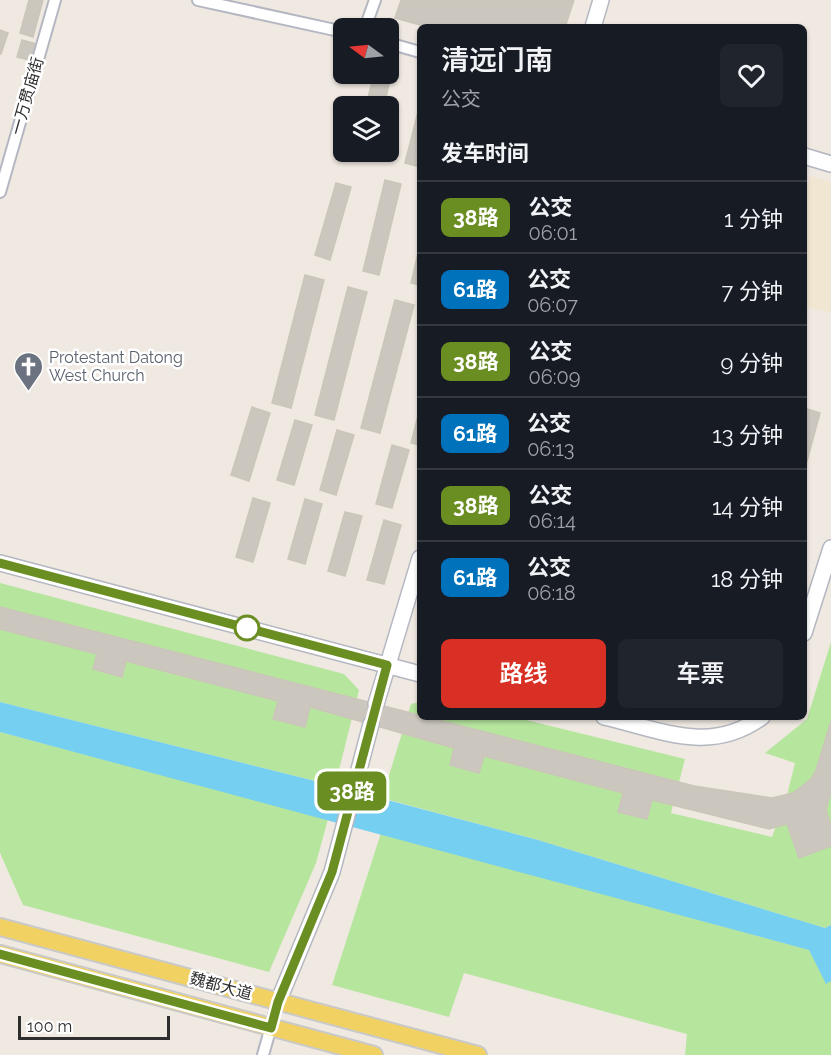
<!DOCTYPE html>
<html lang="zh">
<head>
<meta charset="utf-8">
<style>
  :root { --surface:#171b24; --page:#20242c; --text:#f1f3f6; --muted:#9ea1a6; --line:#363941; --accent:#d93025 }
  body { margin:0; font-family:Raleway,"Noto Sans SC",sans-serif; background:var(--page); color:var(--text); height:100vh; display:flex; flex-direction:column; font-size:22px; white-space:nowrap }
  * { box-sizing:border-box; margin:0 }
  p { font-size:20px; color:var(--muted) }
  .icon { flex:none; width:33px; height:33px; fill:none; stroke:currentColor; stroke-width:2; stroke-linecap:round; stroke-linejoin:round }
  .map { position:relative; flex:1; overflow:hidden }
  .panel { position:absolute; left:417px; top:24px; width:390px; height:696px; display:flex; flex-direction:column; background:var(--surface); border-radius:9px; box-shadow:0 2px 4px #0004 }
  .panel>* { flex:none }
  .badge { padding:0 12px; border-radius:9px; font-size:21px; line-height:39px }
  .needle { width:39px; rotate:285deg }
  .controls { position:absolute; left:333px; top:18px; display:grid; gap:12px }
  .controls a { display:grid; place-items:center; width:66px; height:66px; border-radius:9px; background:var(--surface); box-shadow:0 2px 4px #0004; font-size:30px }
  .scale { position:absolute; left:18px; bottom:15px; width:152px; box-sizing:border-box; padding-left:6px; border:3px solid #2e2e2e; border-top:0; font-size:16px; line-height:21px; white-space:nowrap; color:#2e2e2e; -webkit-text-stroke:4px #fff; paint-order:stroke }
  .map>.badge { position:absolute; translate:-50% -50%; box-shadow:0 0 0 3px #fff }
  h2 { padding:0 24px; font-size:22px; line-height:54px }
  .round { display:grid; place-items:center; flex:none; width:63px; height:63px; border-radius:9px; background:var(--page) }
  .overview { display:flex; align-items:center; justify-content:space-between; height:102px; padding:0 24px }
  h1 { font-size:28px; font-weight:600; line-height:45px }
  .action { display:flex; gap:12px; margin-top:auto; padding:12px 24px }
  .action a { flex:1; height:69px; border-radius:9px; background:var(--accent); color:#fff; font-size:24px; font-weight:600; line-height:69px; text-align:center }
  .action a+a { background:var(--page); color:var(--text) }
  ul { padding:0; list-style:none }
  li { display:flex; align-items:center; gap:18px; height:72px; padding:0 24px; border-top:2px solid var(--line) }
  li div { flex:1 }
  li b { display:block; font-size:22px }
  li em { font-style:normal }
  li .badge { min-width:66px; font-weight:700; text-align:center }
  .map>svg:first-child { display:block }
</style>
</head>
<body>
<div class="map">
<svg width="831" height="1055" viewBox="0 0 831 1055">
  <rect width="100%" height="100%" fill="#efe9e1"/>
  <path fill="#f0e6d1" d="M810 176 831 182V313L804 306V200Z"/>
  <path fill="#b6e59e" d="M0 583 344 674 359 690 335 786 0 702Z
    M831 642V925L825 928 538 840 382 798 411 704 420 702V717H514L685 759 671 813 772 837 787 795 795 763 765 753 807 719Z
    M0 732 328 819 316 863 269 972 23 905 0 853Z
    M381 833 810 950 826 983 831 981V1055H685L687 1034 464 973 449 1017 332 985Z"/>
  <path fill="#75cff0" d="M0 702 335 786 538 840 825 928 831 925V981L826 984 809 950 0 732Z"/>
  <path fill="#cbc7bf" stroke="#cbc5ba" stroke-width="1.5" d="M29 0H43L33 37 20 33Z
    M401 0H574L565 27H427L395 18Z
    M0 30 8 33 1 54H0Z
    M22 40 37 44 33 61 17 57Z
    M388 65 393 66 384 106H366L374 74H388Z
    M420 104V167L405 163Z
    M355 152H373L371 157 355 153Z
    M385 180 401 184 379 275 363 271Z
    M336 183 351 187 330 260 315 255Z
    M420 245V285L411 283Z
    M305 275 324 280 291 408 272 403Z
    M348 287 367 292 334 420 315 415Z
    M395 300 414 305 380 433 361 428Z
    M252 407 270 413 249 481 231 475Z
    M420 408V445L411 443Z
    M804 408 820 413 804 472Z
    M295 420 312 425 294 485 277 480Z
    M337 430 354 435 336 495 320 490Z
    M392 445 409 450 392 508 376 504Z
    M253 498 270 503 253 562 236 557Z
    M305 499 322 504 305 564 288 559Z
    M345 512 362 516 345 576 328 571Z
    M384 520 401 525 384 584 367 580Z
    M0 607 694 786 772 798 793 793 811 779 816 770 831 721V792L826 810 831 825V846L799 858 787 824 769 829 652 800 647 819 618 812 623 793 484 756 479 773 450 765 454 748 310 707 305 727 273 719 278 701 126 661 122 677 93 669 97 654 0 629Z"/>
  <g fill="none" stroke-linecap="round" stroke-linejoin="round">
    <defs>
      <path id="street" d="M198 0 344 32
        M365 28 375 0
        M388 43 420 52
        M0 192 55 0
        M263 1055 278 1002"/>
      <path id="secondary" d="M593 27 601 0
        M804 156 831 164
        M0 563 420 674
        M804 633 831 548
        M376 704 420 558
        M604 717C661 730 710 755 762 717
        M278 1002 332 872 371 724"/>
      <path id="primary" d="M0 927 478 1055
        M0 954 374 1055"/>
    </defs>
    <use href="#street" stroke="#b4b7c1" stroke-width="14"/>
    <use href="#secondary" stroke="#b4b7c1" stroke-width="18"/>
    <use href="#primary" stroke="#c9c9c9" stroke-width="20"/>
    <use href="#street" stroke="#fff" stroke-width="10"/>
    <use href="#secondary" stroke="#fff" stroke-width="15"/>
    <use href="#primary" stroke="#f2d163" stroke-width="16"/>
  </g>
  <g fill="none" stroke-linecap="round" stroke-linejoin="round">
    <defs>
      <path id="line" d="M0 563 387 665 332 872 278 1002 271 1028 0 954"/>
    </defs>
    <use href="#line" stroke="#fff" stroke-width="14"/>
    <use href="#line" stroke="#6b8e23" stroke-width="9"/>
  </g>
  <defs>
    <symbol id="church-pin" viewBox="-11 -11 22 30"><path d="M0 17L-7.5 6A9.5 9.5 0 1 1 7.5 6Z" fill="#6b7280" stroke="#fff"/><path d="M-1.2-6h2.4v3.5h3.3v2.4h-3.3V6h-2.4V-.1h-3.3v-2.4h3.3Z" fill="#fff"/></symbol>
  </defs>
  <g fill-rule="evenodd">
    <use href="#church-pin" x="12" y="350" width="33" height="45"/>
  </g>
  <circle fill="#fff" stroke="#6b8e23" stroke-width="3" cx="247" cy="628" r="12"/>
  <g text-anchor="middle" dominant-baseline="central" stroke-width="5" stroke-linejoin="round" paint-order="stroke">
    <g font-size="16" fill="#2e2e2e" stroke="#fff">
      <text transform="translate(27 96) rotate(-74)">一万贯庙街</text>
      <text transform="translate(221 986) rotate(15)">魏都大道</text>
    </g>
    <g font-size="16" fill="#5b616d" stroke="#fff" text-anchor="start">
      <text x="49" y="357">Protestant Datong<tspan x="49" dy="18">West Church</tspan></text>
    </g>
  </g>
</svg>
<div class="controls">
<a><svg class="needle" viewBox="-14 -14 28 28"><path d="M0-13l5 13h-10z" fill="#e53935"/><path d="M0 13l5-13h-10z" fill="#9ea1a6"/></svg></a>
<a><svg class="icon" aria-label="layers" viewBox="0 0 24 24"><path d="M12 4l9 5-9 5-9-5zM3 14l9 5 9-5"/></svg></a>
</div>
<div class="scale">100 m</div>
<b class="badge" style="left:352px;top:791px;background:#6b8e23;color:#fff">38路</b>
<section class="panel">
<div class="overview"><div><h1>清远门南</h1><p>公交</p></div><a class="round"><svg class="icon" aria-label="heart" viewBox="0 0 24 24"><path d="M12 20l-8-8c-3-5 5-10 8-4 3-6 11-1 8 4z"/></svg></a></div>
<h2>发车时间</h2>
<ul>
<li><span class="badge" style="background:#6b8e23;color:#fff">38路</span><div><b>公交</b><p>06:01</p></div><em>1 分钟</em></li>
<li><span class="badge" style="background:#0072bc;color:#fff">61路</span><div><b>公交</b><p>06:07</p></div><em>7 分钟</em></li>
<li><span class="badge" style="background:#6b8e23;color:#fff">38路</span><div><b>公交</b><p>06:09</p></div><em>9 分钟</em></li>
<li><span class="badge" style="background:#0072bc;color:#fff">61路</span><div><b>公交</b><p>06:13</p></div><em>13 分钟</em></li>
<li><span class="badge" style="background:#6b8e23;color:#fff">38路</span><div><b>公交</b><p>06:14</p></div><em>14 分钟</em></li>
<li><span class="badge" style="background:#0072bc;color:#fff">61路</span><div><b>公交</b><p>06:18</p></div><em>18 分钟</em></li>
</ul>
<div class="action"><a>路线</a><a>车票</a></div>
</section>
</div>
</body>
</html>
